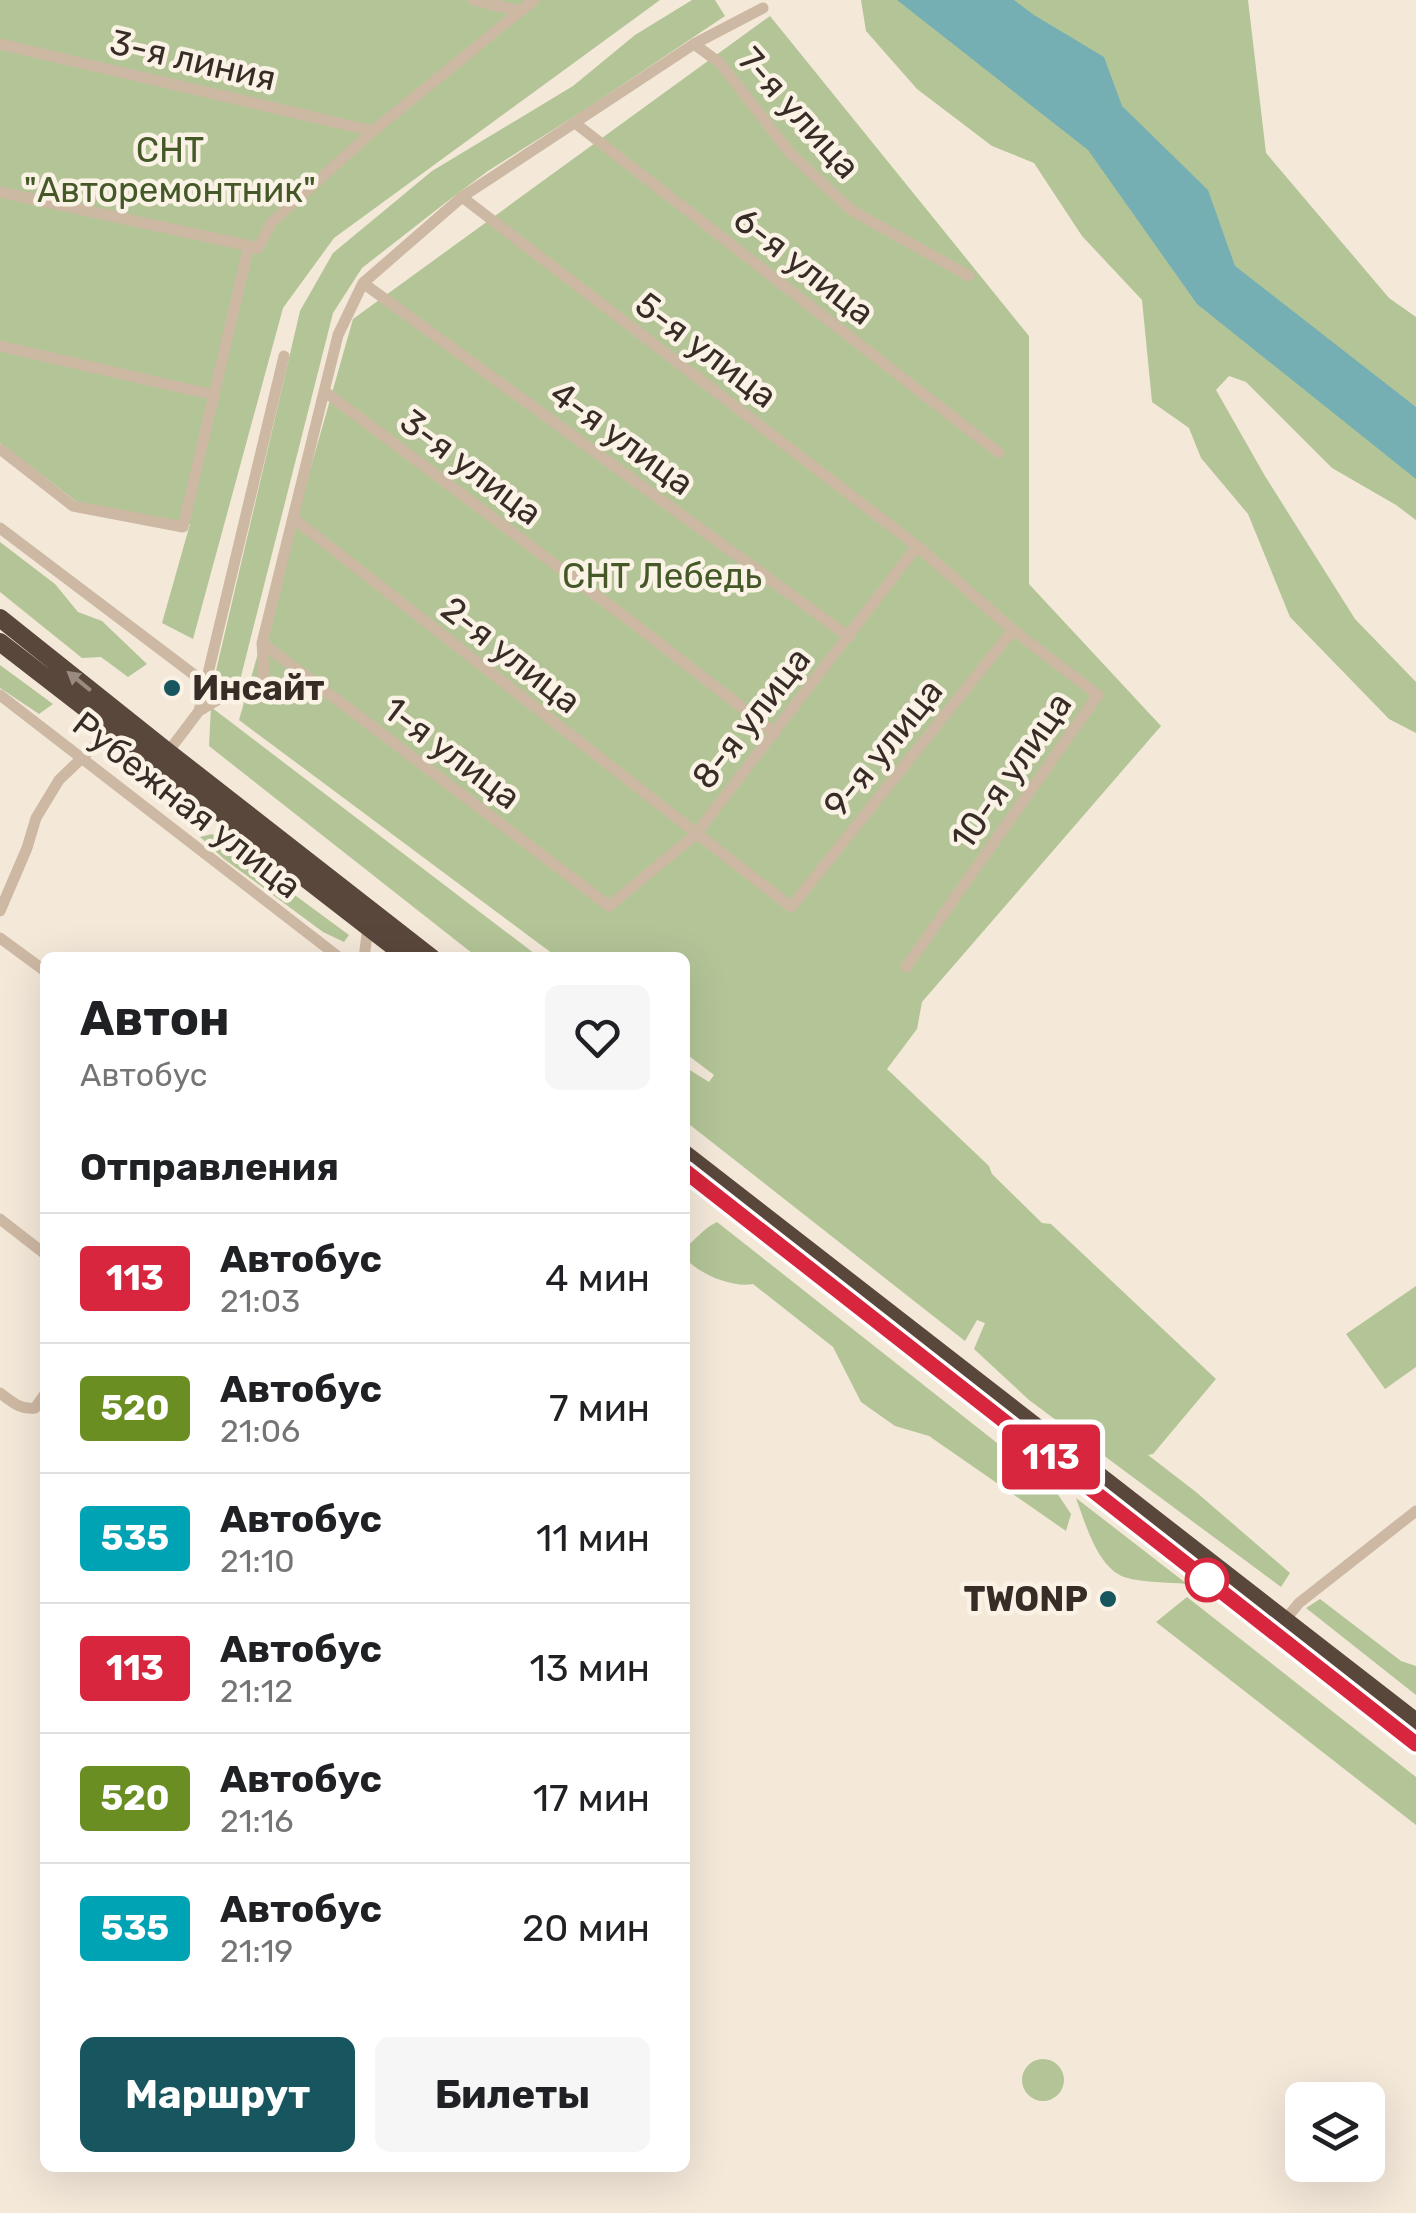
<!DOCTYPE html>
<html lang="ru">
<head>
<meta charset="utf-8">
<style>
  :root { --surface:#fff; --page:#f6f6f6; --text:#202124; --muted:#757577; --line:#e0e0e0; --accent:#17565e }
  body { margin:0; font-family:Rubik,sans-serif; background:var(--page); color:var(--text); height:100vh; display:flex; flex-direction:column; font-size:38px; white-space:nowrap }
  * { box-sizing:border-box; margin:0 }
  p { font-size:32px; color:var(--muted) }
  .icon { flex:none; width:55px; height:55px; fill:none; stroke:currentColor; stroke-width:2; stroke-linecap:round; stroke-linejoin:round }
  .map { position:relative; flex:1; overflow:hidden }
  .details { position:absolute; left:40px; top:952px; width:650px; height:1220px; display:flex; flex-direction:column; background:var(--surface); border-radius:15px; box-shadow:0 10px 40px #0002 }
  .details>* { flex:none }
  .badge { padding:0 20px; border-radius:8px; font-size:35px; line-height:65px }
  .buttons { position:absolute; left:1285px; top:2082px; display:grid; gap:20px }
  .buttons a { display:grid; place-items:center; width:100px; height:100px; border-radius:15px; background:var(--surface); box-shadow:0 10px 40px #0002; font-size:50px }
  .map>.badge { position:absolute; translate:-50% -50%; box-shadow:0 0 0 5px #fff }
  h2 { padding:0 40px; font-size:38px; line-height:90px }
  .round { display:grid; place-items:center; flex:none; width:105px; height:105px; border-radius:15px; background:var(--page) }
  .overview { display:flex; align-items:center; justify-content:space-between; height:170px; padding:0 40px }
  h1 { font-size:48px; font-weight:700; line-height:75px }
  .cta { display:flex; gap:20px; margin-top:auto; padding:20px 40px }
  .cta a { flex:1; height:115px; border-radius:15px; background:var(--accent); color:#fff; font-size:40px; font-weight:700; line-height:115px; text-align:center }
  .cta a+a { background:var(--page); color:var(--text) }
  ul { padding:0; list-style:none }
  li { display:flex; align-items:center; gap:30px; height:130px; padding:0 40px; border-top:2px solid var(--line) }
  li div { flex:1 }
  li b { display:block; font-size:38px }
  li em { font-style:normal }
  li .badge { min-width:110px; font-weight:700; text-align:center }
  .map>svg:first-child { display:block }
</style>
</head>
<body>
<div class="map">
<svg width="1416" height="2213" viewBox="0 0 1416 2213">
  <rect width="100%" height="100%" fill="#f4e8d9"/>
  <path fill="#b3c597" d="M0 0H660L334 238 283 308 193 639 162 623 190 524 77 502 0 443Z
    M692 0H715L725 16 583 111 488 171 449 200 362 268 333 313 236 696 215 675 300 311 333 253 432 171 573 86 635 35Z
    M861 0H1248L1266 153 1389 298 1416 317V520L1396 505 1332 468 1246 382 1229 376 1216 390 1265 476 1355 619 1416 682V733L1389 719 1290 617 1248 514 1201 458 1189 428 1152 402 1142 300 1082 236 1034 163 992 146 917 89 866 31Z
    M770 16 1029 336V584L1161 726 922 1002 917 1029 887 1069 989 1166 992 1174 1042 1223 1051 1224 1216 1379 1153 1454 1148 1455 1196 1492 1290 1573 1281 1587 1029 1400 974 1349 985 1323 977 1320 965 1341 685 1121V1067L709 1082 714 1075 685 1053V958L557 957 239 720 353 319Z
    M0 542 55 584 78 612 102 621 147 664 128 677 101 657 82 658 0 592Z
    M0 665 53 704 39 714 0 688Z
    M211 707 539 957H477L209 746Z
    M212 834 349 935 344 942 323 932 224 859 200 837Z
    M717 1222 1053 1487 1071 1514 1066 1531 929 1436 895 1426 861 1402 833 1347 753 1284C732 1288 699 1274 685 1258V1248C696 1239 704 1228 717 1222Z
    M1416 1286V1367L1385 1389 1346 1334Z
    M1076 1498 1187 1584C1167 1582 1142 1583 1124 1577 1097 1567 1085 1522 1076 1498Z
    M1187 1597 1416 1777V1825L1156 1622Z
    M1320 1599 1401 1661 1416 1666V1695L1306 1608Z
    M1022 2080a21 21 0 1 1 42 0a21 21 0 1 1-42 0Z"/>
  <path fill="#75afb4" d="M897 0H1014L1034 15 1104 57 1122 106 1208 190 1235 266 1416 407V479L1197 304 1088 150Z"/>
  <g fill="none" stroke-linecap="round" stroke-linejoin="round">
    <path stroke="#cdb8a3" stroke-width="11" d="M473 0 520 11
      M0 44 373 131
      M694 44 720 63 790 153 851 210 969 276
      M575 123 999 453
      M0 192 255 247
      M363 283 849 637
      M0 346 214 395
      M324 391 633 623 775 733
      M0 449 73 506 183 527 248 249 258 248 271 223 373 131 534 0
      M293 518 791 907 1013 630 917 546 462 197
      M0 528 205 683
      M262 643 609 906 696 834 917 546
      M0 695 340 958
      M199 711 284 356
      M168 752 199 711 222 697H254L264 676 262 643 338 335 363 283 462 197 694 44 763 8
      M0 911 27 848 36 818 59 780 112 729
      M0 938 45 971
      M364 958 368 927
      M906 967 1098 695 1013 630
      M0 1219 45 1254
      M0 1393C11 1401 20 1410 35 1408L45 1394
      M1285 1620 1299 1603 1416 1511"/>
    <path stroke="#5a473c" stroke-width="18" d="M0 618 168 752 432 958
      M0 642 408 958
      M685 1154 1416 1722
      M685 1171 1416 1744"/>
  </g>
  <defs><path id="oneway-solid" d="M-6-.8H1V-3.2L6.5 0L1 3.2V.8H-6Z" transform="scale(2.5)"/></defs>
  <use fill="#9a8b80" href="#oneway-solid" transform="translate(79 681) rotate(-141)"/>
  <g fill="none" stroke-linecap="round" stroke-linejoin="round">
    <defs>
      <path id="line" d="M685 1171 1416 1744"/>
    </defs>
    <use href="#line" stroke="#fff" stroke-width="22"/>
    <use href="#line" stroke="#d7263d" stroke-width="15"/>
  </g>
  <g fill="#17565e" stroke="#fbf2e6" stroke-width="4">
    <circle cx="172" cy="688" r="10"/>
    <circle cx="1108" cy="1599" r="10"/>
  </g>
  <circle fill="#fff" stroke="#d7263d" stroke-width="5" cx="1207" cy="1580" r="20"/>
  <g text-anchor="middle" dominant-baseline="central" stroke-width="9" stroke-linejoin="round" paint-order="stroke">
    <g font-size="35" fill="#382c26" stroke="#fbf2e6">
      <text transform="translate(193 60) rotate(13)">3-я линия</text>
      <text transform="translate(799 113) rotate(48)">7-я улица</text>
      <text transform="translate(804 266) rotate(38)">6-я улица</text>
      <text transform="translate(706 350) rotate(37)">5-я улица</text>
      <text transform="translate(622 438) rotate(36)">4-я улица</text>
      <text transform="translate(471 467) rotate(37)">3-я улица</text>
      <text transform="translate(511 655) rotate(38)">2-я улица</text>
      <text transform="translate(751 718) rotate(-52)">8-я улица</text>
      <text transform="translate(883 748) rotate(-51)">9-я улица</text>
      <text transform="translate(452 753) rotate(37)">1-я улица</text>
      <text transform="translate(1011 771) rotate(-55)">10-я улица</text>
      <text transform="translate(187 805) rotate(38)">Рубежная улица</text>
    </g>
    <g font-size="35" fill="#445927" stroke="#fbf2e6">
      <text x="170" y="150">СНТ<tspan x="170" dy="40">"Авторемонтник"</tspan></text>
      <text x="662" y="576">СНТ Лебедь</text>
    </g>
    <g font-size="35" font-weight="bold" fill="#382c26" stroke="#fbf2e6" text-anchor="start">
      <text x="192" y="688">Инсайт</text>
      <text x="1088" y="1599" text-anchor="end">TWONP</text>
    </g>
  </g>
</svg>
<div class="buttons">
<a><svg class="icon" aria-label="layers" viewBox="0 0 24 24"><path d="M12 4l9 5-9 5-9-5zM3 14l9 5 9-5"/></svg></a>
</div>
<b class="badge" style="left:1051px;top:1457px;background:#d7263d;color:#fff">113</b>
<section class="details">
<div class="overview"><div><h1>Автон</h1><p>Автобус</p></div><a class="round"><svg class="icon" aria-label="heart" viewBox="0 0 24 24"><path d="M12 20l-8-8c-3-5 5-10 8-4 3-6 11-1 8 4z"/></svg></a></div>
<h2>Отправления</h2>
<ul>
<li><span class="badge" style="background:#d7263d;color:#fff">113</span><div><b>Автобус</b><p>21:03</p></div><em>4 мин</em></li>
<li><span class="badge" style="background:#6b8e23;color:#fff">520</span><div><b>Автобус</b><p>21:06</p></div><em>7 мин</em></li>
<li><span class="badge" style="background:#00a3b4;color:#fff">535</span><div><b>Автобус</b><p>21:10</p></div><em>11 мин</em></li>
<li><span class="badge" style="background:#d7263d;color:#fff">113</span><div><b>Автобус</b><p>21:12</p></div><em>13 мин</em></li>
<li><span class="badge" style="background:#6b8e23;color:#fff">520</span><div><b>Автобус</b><p>21:16</p></div><em>17 мин</em></li>
<li><span class="badge" style="background:#00a3b4;color:#fff">535</span><div><b>Автобус</b><p>21:19</p></div><em>20 мин</em></li>
</ul>
<div class="cta"><a>Маршрут</a><a>Билеты</a></div>
</section>
</div>
</body>
</html>
